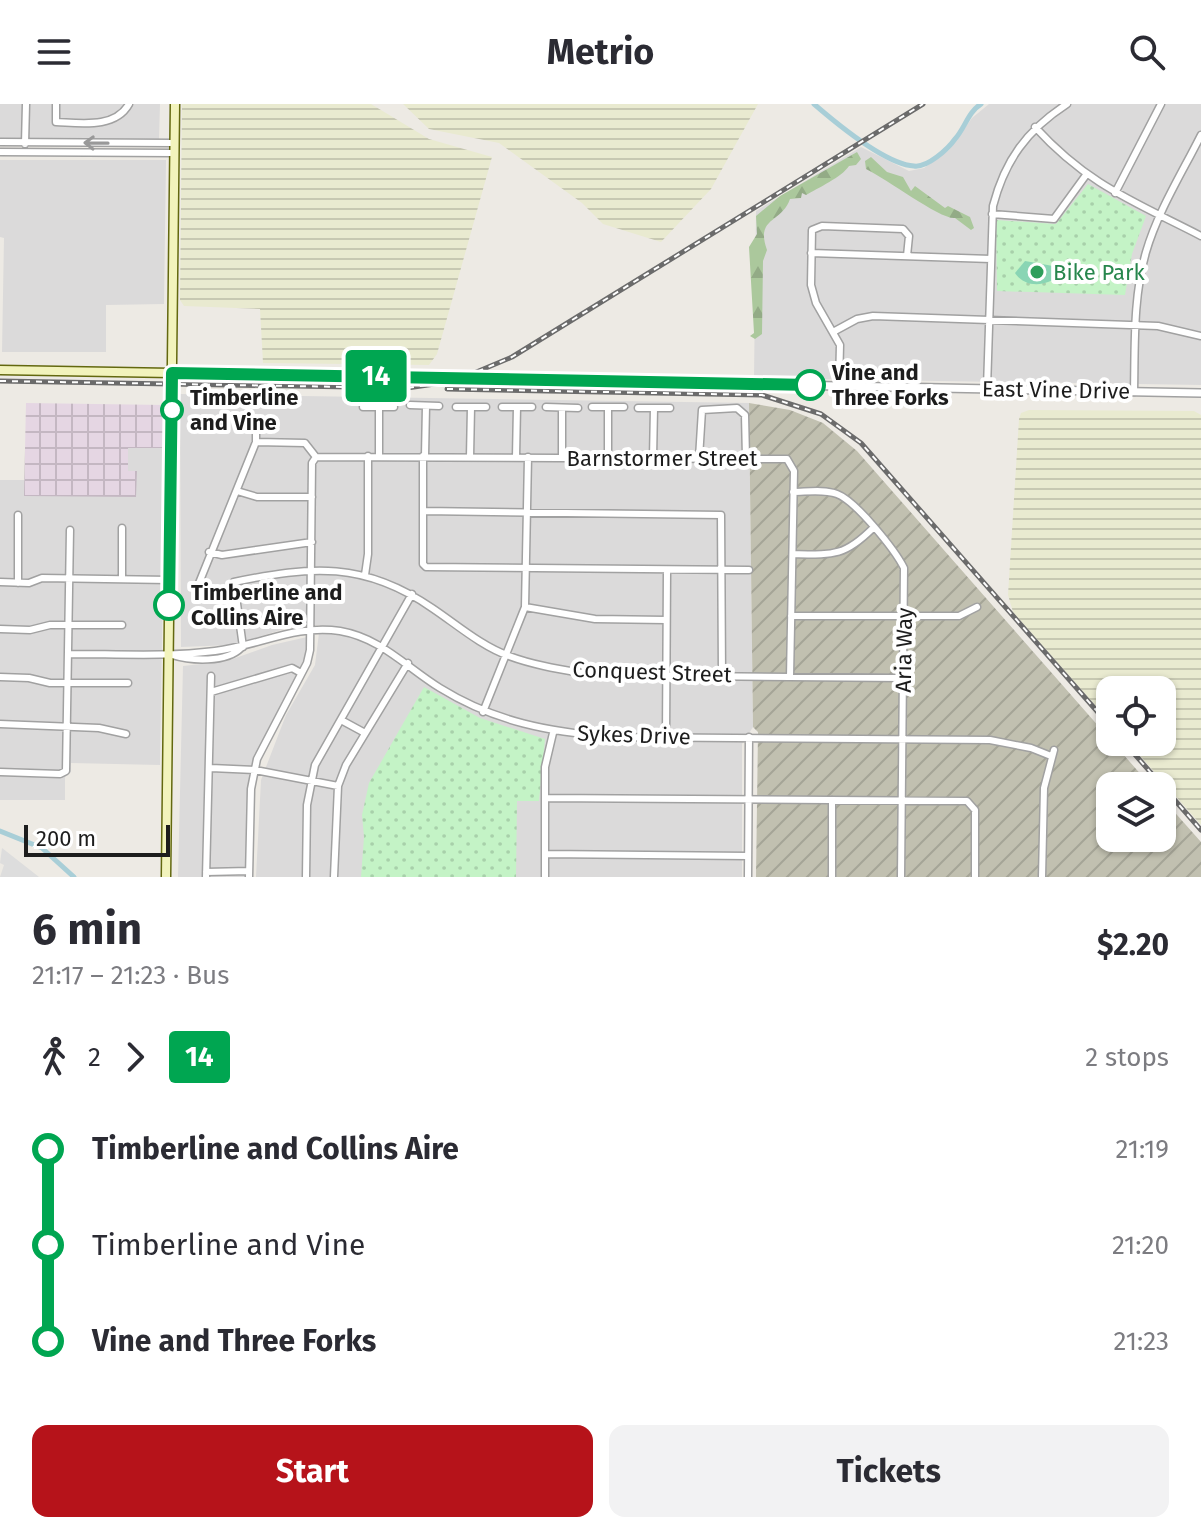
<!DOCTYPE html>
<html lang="en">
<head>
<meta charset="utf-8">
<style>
  :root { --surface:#fff; --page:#f2f2f3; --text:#2b2b33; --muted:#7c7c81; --accent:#b6131a }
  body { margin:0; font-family:"Fira Sans",sans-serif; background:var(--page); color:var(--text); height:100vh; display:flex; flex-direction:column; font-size:30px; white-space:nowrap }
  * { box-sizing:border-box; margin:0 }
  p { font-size:26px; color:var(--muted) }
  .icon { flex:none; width:44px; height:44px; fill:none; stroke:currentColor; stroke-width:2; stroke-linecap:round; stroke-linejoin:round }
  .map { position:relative; height:773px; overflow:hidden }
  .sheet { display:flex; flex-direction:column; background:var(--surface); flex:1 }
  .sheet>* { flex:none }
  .badge { padding:0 16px; border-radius:6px; font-size:28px; line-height:52px }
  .tools { position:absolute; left:1096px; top:572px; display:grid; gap:16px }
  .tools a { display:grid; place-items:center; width:80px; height:80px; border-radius:16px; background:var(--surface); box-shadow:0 2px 6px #0004; font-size:40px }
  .scale { position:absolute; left:24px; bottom:20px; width:146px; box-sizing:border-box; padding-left:8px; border:4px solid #1d1d1d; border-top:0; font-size:22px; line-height:28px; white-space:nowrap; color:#1d1d1d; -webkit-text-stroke:6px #fff; paint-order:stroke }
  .map>.badge { position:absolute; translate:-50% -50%; box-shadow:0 0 0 4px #fff }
  .legs { display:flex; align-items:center; gap:12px; height:88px; padding:0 32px; font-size:26px }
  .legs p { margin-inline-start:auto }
  .headline { display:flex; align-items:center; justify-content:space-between; height:136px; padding:0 32px }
  h1 { font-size:44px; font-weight:700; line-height:60px }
  .cta { display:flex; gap:16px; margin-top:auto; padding:16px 32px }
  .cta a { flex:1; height:92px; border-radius:16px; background:var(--accent); color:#fff; font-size:32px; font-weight:700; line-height:92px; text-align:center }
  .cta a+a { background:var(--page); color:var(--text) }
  ul { padding:0 32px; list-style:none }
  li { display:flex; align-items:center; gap:28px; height:96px; font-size:30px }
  li i { display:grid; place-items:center; width:12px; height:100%; margin:0 10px; background:currentColor }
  li i::after { content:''; width:20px; height:20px; margin:-10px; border:6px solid; border-radius:50%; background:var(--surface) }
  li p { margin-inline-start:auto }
  li:first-child i { background:linear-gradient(#0000 50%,currentColor 0) }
  li:last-child i { background:linear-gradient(currentColor 50%,#0000 0) }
  header { display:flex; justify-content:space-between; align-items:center; height:104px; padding:0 32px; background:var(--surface); font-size:36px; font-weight:700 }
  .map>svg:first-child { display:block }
</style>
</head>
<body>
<header><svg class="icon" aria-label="menu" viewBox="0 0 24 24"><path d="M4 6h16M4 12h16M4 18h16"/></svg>Metrio<svg class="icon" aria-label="search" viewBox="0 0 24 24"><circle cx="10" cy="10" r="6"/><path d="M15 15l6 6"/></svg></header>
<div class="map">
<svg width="1201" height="773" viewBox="0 0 1201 773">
  <defs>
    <pattern id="industrial-grid" width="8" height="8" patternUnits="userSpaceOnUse" patternTransform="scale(2)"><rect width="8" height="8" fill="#e5d6e3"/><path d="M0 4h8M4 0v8" fill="none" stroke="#c4b7c2"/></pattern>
    <pattern id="construction-furrows" width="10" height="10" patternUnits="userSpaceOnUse" patternTransform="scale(2)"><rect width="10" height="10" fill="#c1c0b0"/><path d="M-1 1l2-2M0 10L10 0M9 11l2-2" fill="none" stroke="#a5a597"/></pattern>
    <pattern id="farmland-rules" width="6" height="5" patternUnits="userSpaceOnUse" patternTransform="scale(2)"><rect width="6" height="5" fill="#e9ead0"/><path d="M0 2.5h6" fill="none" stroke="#c7c8b2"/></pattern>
    <pattern id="forest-firs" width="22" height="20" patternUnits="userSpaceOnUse" patternTransform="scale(2)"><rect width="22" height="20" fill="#abc89c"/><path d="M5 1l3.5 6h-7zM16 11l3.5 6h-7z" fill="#93ab86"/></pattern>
    <pattern id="park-dots" width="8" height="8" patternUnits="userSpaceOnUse" patternTransform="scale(2)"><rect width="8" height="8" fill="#c4f3c6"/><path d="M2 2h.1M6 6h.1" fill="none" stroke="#a8d0aa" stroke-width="1.8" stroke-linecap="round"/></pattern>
  </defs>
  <rect width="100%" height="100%" fill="#edeae4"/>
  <path fill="#dbdada" d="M0 0H160L159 35 0 34Z
    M989 0H1201V281L754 274 756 107 861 43 909 67 924 64 949 46 972 14Z
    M0 56H166L164 200 106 201V248H2L4 134 0 133Z
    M180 290 749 299 753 623 742 640V773H256L261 676 286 611 315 561 320 521 294 522 232 541 181 543Z
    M128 343 165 344 160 661 71 659V668L65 673V696H0V376H25V392L136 367H128Z
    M307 533 306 551 254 657 247 692 246 773H178L183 562 227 557 272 541Z"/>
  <path fill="url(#industrial-grid)" d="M26 299 165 301V344H128V367H137L136 393 24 392Z"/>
  <path fill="url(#construction-furrows)" d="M749 299 790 306 823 319 857 347 1151 682H1110V734H1162V694L1201 738V773H756L758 628 753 623Z"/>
  <path fill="url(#farmland-rules)" d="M182 0H371L429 35 492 53 437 250 429 261 263 259 260 205 184 202 180 196Z
    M403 0H758L711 85 661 138 603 120 582 99 499 39 429 25Z
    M1029 306 1194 307 1201 311V721L1128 638H1162V586H1110V618L1013 508 1008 491 1019 315 1021 309Z"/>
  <path fill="url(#forest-firs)" d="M857 48 861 55 856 61 849 62C842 73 818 84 806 91L802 89 801 94 790 95C782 119 755 113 767 146L763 157 762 230 755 235 750 232 754 229 749 143 757 130 756 112 780 92Z
    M871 53 887 68 903 73 911 87 915 82 945 104 948 102 970 113 974 124 971 126 955 114C941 116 887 75 866 65L865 57Z"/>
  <path fill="url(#park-dots)" d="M1088 80 1146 112 1132 150 1125 191 997 187 996 116 1056 120Z
    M424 583 480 614 545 635 539 697H517L516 773H361L364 733 362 711 369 679Z"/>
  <path fill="#89d5b4" d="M1025 157 1053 162 1060 171C1046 183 1025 184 1015 169Z"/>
  <path fill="#ddd" d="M2 744 39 773H0L4 761 0 759Z"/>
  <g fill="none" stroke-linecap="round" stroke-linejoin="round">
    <path stroke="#a8ced7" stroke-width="5" d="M814 0C836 19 885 60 914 62 927 64 948 45 955 35 965 24 968 8 981 0
      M0 727 42 744 74 773"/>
    <defs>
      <path id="minor" d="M56 0V18C80 19 115 25 129 0
        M1035 23C1088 81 1133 97 1201 132
        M0 38 174 39
        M25 40 26 0
        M0 48 174 49
        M1115 89 1161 0
        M992 110 1054 115 1086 71
        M811 149 991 155
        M833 228 857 215 873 212 1158 222 1201 232
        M839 281 840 241 816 199 811 181 812 126 822 122 903 125 909 132 907 152
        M987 284 993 102C1005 56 1027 26 1067 0
        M1134 288C1135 241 1133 193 1146 148 1158 107 1182 69 1201 31
        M410 301 439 302
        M363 303H394
        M456 303H486
        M502 303H532
        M546 303 578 304
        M592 303H624
        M638 304H670
        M256 338 305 339 316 353
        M379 352V303
        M423 352V460L426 463 749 466
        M425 352 426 302
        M316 353 787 355 794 367 790 573
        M470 353 471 303
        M516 353 517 303
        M562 353V304
        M608 353V303
        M653 354 654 304
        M699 354 702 306 737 304 745 311 746 354
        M237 387 257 393H312
        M793 388C806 388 824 385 837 390 856 397 895 446 904 464L901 773
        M424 407 721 411 722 572
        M209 448 222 451 312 438
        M793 450C832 451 844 453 873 424
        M365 471 368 450V352
        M122 475V424
        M0 478 29 479 42 474 169 476
        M18 479V411
        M197 484 256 338V327
        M525 503 595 515 666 516
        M791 512H959L977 503
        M0 525 30 526 50 521H122
        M243 543 234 478C311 462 364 457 432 504 456 520 481 542 509 552 536 562 565 566 593 571L903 574
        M69 550C117 550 167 553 215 547 258 542 296 520 340 527 381 534 406 563 440 584 495 618 549 628 613 633L990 636 1031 644 1051 652
        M172 551C191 557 226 559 241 544
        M0 573 29 574 50 579H128
        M211 588 292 564 301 569
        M483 608 525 503 528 353
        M341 616 365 629
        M0 620 99 624 126 630
        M666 633 667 467
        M211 664 255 666 338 682
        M0 668 60 670 66 667 70 426
        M545 694 967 697 975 706V773
        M832 696V773
        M545 750 748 752
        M206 768 249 767
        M206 773 211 572
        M249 773 251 685 257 655 307 559 310 546 312 359 316 353
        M306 773 307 701 315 661 412 490
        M334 773 338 682 346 661 408 559
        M545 773V663L553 629
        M748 773 749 633
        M1042 773 1044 684 1054 646"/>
      <path id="tertiary" d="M172 269 1201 289"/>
      <path id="secondary" d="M0 266 172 269
        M166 773 175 0"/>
    </defs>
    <use href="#minor" stroke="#a1a1a1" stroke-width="9"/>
    <use href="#tertiary" stroke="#a1a1a1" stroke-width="10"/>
    <use href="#secondary" stroke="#63680f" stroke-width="11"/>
    <use href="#minor" stroke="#fff" stroke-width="6"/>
    <use href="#tertiary" stroke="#fff" stroke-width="7"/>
    <use href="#secondary" stroke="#f2f3bc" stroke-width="8"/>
    <defs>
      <path id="rail" d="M0 277 407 284 455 277 512 253 923 0
        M447 285 762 291 821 310 861 339 1110 622
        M1124 638 1201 726"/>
    </defs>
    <use href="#rail" stroke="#6b6b6b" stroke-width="5"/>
    <use href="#rail" stroke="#fff" stroke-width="2" stroke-dasharray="6" stroke-linecap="butt"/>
  </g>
  <defs><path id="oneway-shaft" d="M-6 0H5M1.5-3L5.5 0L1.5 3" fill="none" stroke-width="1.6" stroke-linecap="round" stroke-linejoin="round" transform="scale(2)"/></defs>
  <use stroke="#999" href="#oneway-shaft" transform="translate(96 39) rotate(-179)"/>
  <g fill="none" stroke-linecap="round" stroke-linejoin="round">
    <defs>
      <path id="line-1" d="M169 501 172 269 810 281"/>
    </defs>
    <use href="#line-1" stroke="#fff" stroke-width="18"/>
    <use href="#line-1" stroke="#00a651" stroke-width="12"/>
  </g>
  <circle fill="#2e9e5b" stroke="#fff" stroke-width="3" cx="1037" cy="168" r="8"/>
  <g fill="#fff" stroke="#00a651" stroke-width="4">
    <circle cx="810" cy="281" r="14"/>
    <circle cx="172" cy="306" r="10"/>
    <circle cx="169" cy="501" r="14"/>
  </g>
  <g text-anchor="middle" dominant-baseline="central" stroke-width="8" stroke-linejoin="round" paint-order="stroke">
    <g font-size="22" fill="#27864d" stroke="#fff" text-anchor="start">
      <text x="1053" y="168">Bike Park</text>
    </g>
    <g font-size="22" font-weight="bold" fill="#1d1d1d" stroke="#fff" text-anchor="start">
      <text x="832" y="268">Vine and<tspan x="832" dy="25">Three Forks</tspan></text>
      <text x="190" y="293">Timberline<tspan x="190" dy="25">and Vine</tspan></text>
      <text x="191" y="488">Timberline and<tspan x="191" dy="25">Collins Aire</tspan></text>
    </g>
    <g font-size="22" fill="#1d1d1d" stroke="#fff">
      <text transform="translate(1056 286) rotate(1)">East Vine Drive</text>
      <text x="662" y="354">Barnstormer Street</text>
      <text transform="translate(904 546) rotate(-89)">Aria Way</text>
      <text transform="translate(652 568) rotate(2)">Conquest Street</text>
      <text transform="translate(634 631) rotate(2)">Sykes Drive</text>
    </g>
  </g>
</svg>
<div class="tools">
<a><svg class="icon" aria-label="locate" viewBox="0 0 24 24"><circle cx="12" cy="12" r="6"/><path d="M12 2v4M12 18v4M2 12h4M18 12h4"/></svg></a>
<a><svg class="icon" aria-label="layers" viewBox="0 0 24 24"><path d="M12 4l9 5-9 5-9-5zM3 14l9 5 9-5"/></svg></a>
</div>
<div class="scale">200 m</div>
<b class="badge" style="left:376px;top:272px;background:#00a651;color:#fff">14</b>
</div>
<section class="sheet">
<div class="headline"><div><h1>6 min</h1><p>21:17 – 21:23 · Bus</p></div><b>$2.20</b></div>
<div class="legs"><svg class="icon" aria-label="walk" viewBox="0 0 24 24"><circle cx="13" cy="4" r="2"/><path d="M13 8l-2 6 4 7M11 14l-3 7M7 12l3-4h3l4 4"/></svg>2<svg class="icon" aria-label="forward" viewBox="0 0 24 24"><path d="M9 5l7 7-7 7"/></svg><b class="badge" style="background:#00a651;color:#fff">14</b><p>2 stops</p></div>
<ul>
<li><i style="color:#00a651"></i><b>Timberline and Collins Aire</b><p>21:19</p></li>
<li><i style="color:#00a651"></i><span>Timberline and Vine</span><p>21:20</p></li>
<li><i style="color:#00a651"></i><b>Vine and Three Forks</b><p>21:23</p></li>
</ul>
<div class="cta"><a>Start</a><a>Tickets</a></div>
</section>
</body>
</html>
